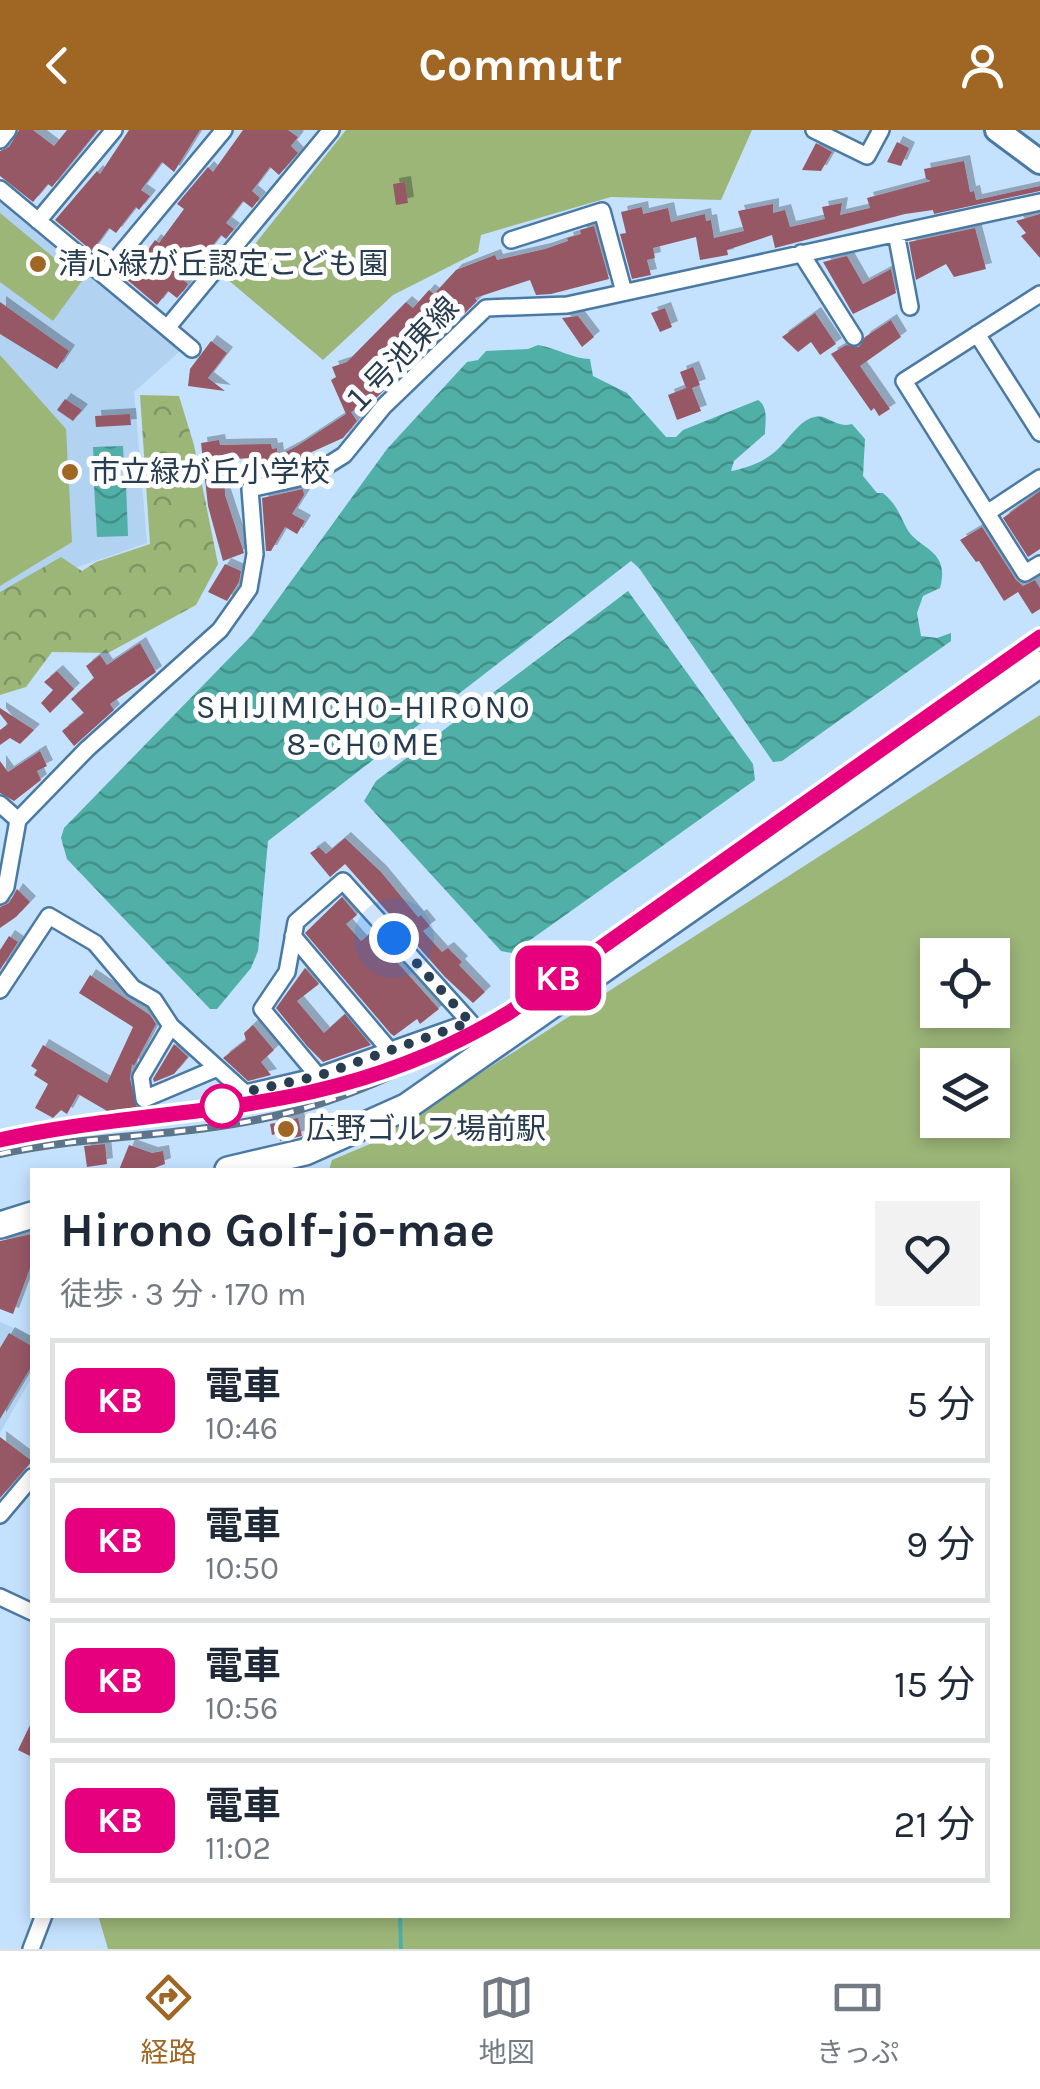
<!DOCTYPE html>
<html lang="ja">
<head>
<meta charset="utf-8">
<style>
  :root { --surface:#fff; --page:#f2f2f3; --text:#1f2937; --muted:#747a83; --line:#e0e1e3; --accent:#9f6723 }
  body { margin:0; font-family:Karla,"Noto Sans JP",sans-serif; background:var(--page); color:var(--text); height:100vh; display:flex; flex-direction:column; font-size:38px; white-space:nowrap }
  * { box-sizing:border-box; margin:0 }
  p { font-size:32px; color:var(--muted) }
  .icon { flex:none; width:55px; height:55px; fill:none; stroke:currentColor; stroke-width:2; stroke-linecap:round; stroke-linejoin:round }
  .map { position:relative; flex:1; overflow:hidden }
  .details { position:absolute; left:30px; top:1038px; width:980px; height:750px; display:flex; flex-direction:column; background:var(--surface); border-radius:0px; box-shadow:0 5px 15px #0003 }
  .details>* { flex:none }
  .badge { padding:0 20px; border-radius:15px; font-size:35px; line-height:65px }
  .controls { position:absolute; left:920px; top:808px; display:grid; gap:20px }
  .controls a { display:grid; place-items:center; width:90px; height:90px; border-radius:0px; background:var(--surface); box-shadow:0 5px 15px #0003; font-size:50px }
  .you { position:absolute; width:50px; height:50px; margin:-25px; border:8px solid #fff; border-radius:50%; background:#1a73e8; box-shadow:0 0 0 15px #1a73e833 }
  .map>.badge { position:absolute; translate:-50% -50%; box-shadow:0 0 0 5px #fff }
  .round { display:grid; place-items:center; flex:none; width:105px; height:105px; border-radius:0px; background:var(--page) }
  .overview { display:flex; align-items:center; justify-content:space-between; height:170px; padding:0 30px }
  h1 { font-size:48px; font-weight:700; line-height:75px }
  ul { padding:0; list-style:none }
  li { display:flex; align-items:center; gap:30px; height:125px; margin:0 20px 15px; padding:0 10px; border:5px solid var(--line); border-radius:0px }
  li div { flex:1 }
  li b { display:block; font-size:38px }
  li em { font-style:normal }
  li .badge { min-width:110px; font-weight:700; text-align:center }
  header { display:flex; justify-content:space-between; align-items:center; height:130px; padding:0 30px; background:var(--accent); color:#fff; font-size:45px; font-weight:700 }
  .tab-bar { display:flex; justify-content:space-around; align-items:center; height:140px; border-top:2px solid var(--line); background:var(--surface); font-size:28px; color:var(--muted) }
  .tab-bar a { display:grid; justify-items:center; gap:5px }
  .tab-bar .selected { color:var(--accent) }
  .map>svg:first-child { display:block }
</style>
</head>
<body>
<header><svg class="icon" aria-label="back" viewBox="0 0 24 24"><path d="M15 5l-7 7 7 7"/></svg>Commutr<svg class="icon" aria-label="person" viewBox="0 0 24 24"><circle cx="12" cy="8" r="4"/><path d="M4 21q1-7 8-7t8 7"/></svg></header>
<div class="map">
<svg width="1040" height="1819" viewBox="0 0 1040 1819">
  <defs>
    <pattern id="forest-crowns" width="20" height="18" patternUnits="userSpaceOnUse" patternTransform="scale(2.5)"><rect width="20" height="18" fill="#9cb678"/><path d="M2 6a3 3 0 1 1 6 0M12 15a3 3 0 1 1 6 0" fill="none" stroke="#7f9565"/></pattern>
    <pattern id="water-waves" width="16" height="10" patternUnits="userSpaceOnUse" patternTransform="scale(2.5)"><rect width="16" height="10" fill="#50b0a7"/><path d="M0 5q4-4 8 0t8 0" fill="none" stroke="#42908a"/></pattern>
    <filter id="shadow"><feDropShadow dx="6" dy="-6" stdDeviation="0" flood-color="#0004"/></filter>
  </defs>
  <rect width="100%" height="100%" fill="#c4e1fe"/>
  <path fill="#b1d2f1" d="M0 72 180 221 134 262 147 413 60 443 0 488Z
    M0 1192 32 1206V1247L0 1303Z"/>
  <path fill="#9cb678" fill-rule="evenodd" d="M346 0H752L721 70 611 67 481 105 478 122 393 165 323 230 227 149Z
    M0 83 82 151 53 191 0 152Z
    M0 225 66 299 72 412 0 456Z
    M1040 585V1819H108L98 1785H1008V1040H329L332 1030 370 1014ZM938 825H992V880H938ZM938 935H992V990H938Z"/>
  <path fill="url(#forest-crowns)" d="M140 265 179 266 194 315 218 434 196 475 108 523 52 522 26 557 0 565V462L61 427 82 441 96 432 150 414Z"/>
  <path fill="url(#water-waves)" d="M538 215C557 218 573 229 590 229L593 246 627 263 666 307H676L683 300 758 270C769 277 765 292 765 304L734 331 731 341C748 338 767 331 780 317 789 308 801 289 815 287 828 284 836 299 852 294L865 309 863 346 877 363H883C896 374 899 383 906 397 917 420 951 418 940 458L923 466 917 483 921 506 937 508 951 503V511L782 631 773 632 639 438 631 431 268 711 258 821 251 838 217 879H210L67 729 61 708 64 698 252 505 387 319 467 232 478 230 486 221 528 219Z
    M123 316 124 337 94 338 93 317Z
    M126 353 128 406 97 407 94 354Z
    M628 461 753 634 755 650 512 823 501 821 364 671 376 651Z"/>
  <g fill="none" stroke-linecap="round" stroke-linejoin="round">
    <path stroke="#50b0a7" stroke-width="4" d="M400 1785 401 1819"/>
  </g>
  <path fill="#975966" filter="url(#shadow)" d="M19 0H33L54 16 67 0H98L52 57 48 54 33 72 0 46V21L9 17Z
    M129 0H200L174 42 162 32 141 60 150 66 139 80 136 77 116 103 109 98 92 121 55 90 97 41 100 44Z
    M243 0H288L298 7 291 16 298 23 279 45 270 37 252 61 260 68 252 78 243 71 226 93 234 99 226 109 221 105 207 123 200 118 179 146 188 154 184 160 177 168 168 161 157 175 119 143 132 128 139 132 155 110 159 113 184 79 177 74 208 37 213 42Z
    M897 12 909 18 901 36 887 32Z
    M816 13 832 22 821 41 802 40Z
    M964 31 970 62 974 61 976 70 1040 56V61L934 84 933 80 905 84 775 118 772 105 727 120 728 125 700 130 696 107 653 118 655 128 647 130 651 145 632 149 620 104 626 103 621 82 642 77 643 84 668 78 671 92 705 84 706 91 711 90 714 108 744 101 738 81 773 74V83L785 80 790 97 825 89 822 77 842 73 840 85 870 78 867 68 931 51 926 49 924 39Z
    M405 52 408 73 396 75 393 54Z
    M1040 84V128L1021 106 1026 103 1016 91Z
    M594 96 609 149 551 164 536 165 530 150 475 168 477 171 464 184 458 177 416 222 419 225 404 241 375 269 351 282 357 291 343 308 303 326 306 329 300 333 302 336 269 343 251 340 249 328 224 330 225 365 244 423 223 431 208 376 201 313 219 310 220 315 271 314 272 319 277 318 278 326 297 316 346 284 331 250 336 247 332 237 347 232 406 172 413 178 429 160 434 164 456 140 495 125 497 130 545 119 568 111 567 108 581 104 580 100Z
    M975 98 986 139 954 147 946 134 916 150 909 112Z
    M847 126 863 154 891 139 896 163 853 184 823 132Z
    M0 172 69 221 57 239 0 204Z
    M665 178 672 197 660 202 651 183Z
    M815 183 836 214 820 225 811 212 798 222 782 207Z
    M578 186 594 207 582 217 562 188Z
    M891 190 901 207 860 236 890 279 879 286 874 278 871 281 831 224 846 215 859 217 865 207Z
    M211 211 227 223 208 248 225 261 188 256 190 239Z
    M693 237 700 255 692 258 701 281 677 290 668 265 686 258 680 242Z
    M65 269 82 280 73 291 57 280Z
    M130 284 131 295 96 297 95 286Z
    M303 359 304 365 292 384 305 391 297 404 285 397 271 421H266L262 368Z
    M1040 361V419L1028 427 1003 388Z
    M982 397 1016 450 1023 456 1035 450 1040 458V479L1032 484 1018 462 1004 471 979 431 976 432 960 410Z
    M225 434 241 441 239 452 227 471 208 462Z
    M140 513 156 542 110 574 114 580 74 616 62 601 84 583 71 569 94 548 86 536 100 525 107 535Z
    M57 541 74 559 50 583 41 573 53 560 44 552Z
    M0 578 34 600 20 614 10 608 0 615V600L8 594 0 584Z
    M40 621 47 636 37 641 41 650 14 671 0 663V631L8 642Z
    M345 708 381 742 418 787 421 785 430 796 423 801 442 822 448 818 462 832 459 835 485 862 473 873 445 847 345 734 330 747 310 723 319 717 326 724Z
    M17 759 30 772 16 787 0 798V777L9 773Z
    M342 767 357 785 346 794 361 811 371 803 439 879 420 894 417 889 394 906 391 904 305 803Z
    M9 806 18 812 0 840V820Z
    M305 838 319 854 297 871 324 903 345 884 371 915 323 932 307 916 276 878Z
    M90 845 150 885 156 894 134 936 132 934 130 949 137 977 107 981 78 964 67 984 61 980 53 988 35 978 48 954 34 945 37 940 31 936 43 915 107 953 133 897 79 863Z
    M253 895 274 920 261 932 271 945 248 951 223 928 246 910 244 903Z
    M174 914 188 927 174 944 154 952 153 949Z
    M298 988 302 1006 280 1011 279 1003 272 1005 270 994Z
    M105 1014 107 1034 87 1037 84 1016Z
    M129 1015 152 1023 163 1021 165 1034 149 1040H119Z
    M32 1104V1133L13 1184 0 1179V1111Z
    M9 1203 32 1216V1235L0 1289V1218Z
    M0 1307 32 1331 0 1368Z
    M32 1591V1627L18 1620Z"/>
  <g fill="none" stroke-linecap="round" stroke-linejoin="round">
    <defs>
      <path id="street" d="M814 0 867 26 881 0
        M0 10 8 0
        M0 59 167 198 331 0
        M38 91 114 0
        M896 103 910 177
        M511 110 602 81 624 162
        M801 123 854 207
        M104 144 224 0
        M1040 164 904 251 987 383 1040 348
        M167 198 192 219
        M977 204 1040 303
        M987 383 1025 443 1040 434
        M0 674 18 690
        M0 766 6 757 18 690 87 619 220 500 249 459 255 424 250 359 312 345 344 325 384 276 486 178 567 175 1040 72
        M293 806 392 923
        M0 860 49 786 95 813 133 858 154 870 171 896 245 963 318 946 470 892 492 917
        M171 896 141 947 144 969 215 939
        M318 946 262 879 287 842 296 792 343 751 470 892
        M0 1385 32 1347
        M0 1467 32 1482
        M31 1819 44 1785"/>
      <path id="secondary" d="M997 0 1040 32"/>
      <path id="primary" d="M228 1040 305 1022 406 977 1040 534
        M0 1095 32 1085"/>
    </defs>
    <use href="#street" stroke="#4a79a4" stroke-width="20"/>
    <use href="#secondary" stroke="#4a79a4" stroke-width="28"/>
    <use href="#primary" stroke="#4a79a4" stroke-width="30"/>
    <use href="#street" stroke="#fff" stroke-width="15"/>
    <use href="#secondary" stroke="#fff" stroke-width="22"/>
    <use href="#primary" stroke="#fff" stroke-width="25"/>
    <defs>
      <path id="rail" d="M104 993 222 976 331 956
        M0 1024C87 1005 178 1007 265 988 352 970 435 928 510 882L1040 507"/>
    </defs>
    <use href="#rail" stroke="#5d758b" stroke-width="8"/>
    <use href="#rail" stroke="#fefefe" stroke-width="4" stroke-dasharray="11" stroke-linecap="butt"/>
  </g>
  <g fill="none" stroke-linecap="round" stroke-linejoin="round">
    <defs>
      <path id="line" d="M0 1010C102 987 209 985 311 962 382 946 448 920 510 882L1040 507"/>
    </defs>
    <use href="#line" stroke="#fff" stroke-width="22"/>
    <use href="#line" stroke="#e6007e" stroke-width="15"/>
    <path stroke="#293d50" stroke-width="10" stroke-dasharray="0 18" d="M222 976 245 962 318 946 470 892 394 808"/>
  </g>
  <g fill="#9f6723" stroke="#fefefe" stroke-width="4">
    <circle cx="38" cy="134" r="10"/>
    <circle cx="70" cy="342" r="10"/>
    <circle cx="286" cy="999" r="10"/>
  </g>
  <circle fill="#fff" stroke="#e6007e" stroke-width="5" cx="222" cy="976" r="20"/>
  <g text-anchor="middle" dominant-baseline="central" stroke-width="10" stroke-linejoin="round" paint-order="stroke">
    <g font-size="30" fill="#293d50" stroke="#fefefe" text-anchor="start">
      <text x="58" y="134">清心緑が丘認定こども園</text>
      <text x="90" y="342">市立緑が丘小学校</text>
      <text x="306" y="999">広野ゴルフ場前駅</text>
    </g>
    <g font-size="30" fill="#293d50" stroke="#fefefe">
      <text transform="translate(401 226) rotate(-46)">１号池東線</text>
    </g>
    <g font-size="32" letter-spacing="2.5" fill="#293d50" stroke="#fefefe">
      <text x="364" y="577">SHIJIMICHO-HIRONO<tspan x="364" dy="37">8-CHOME</tspan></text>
    </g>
  </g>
</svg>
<div class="controls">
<a><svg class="icon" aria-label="locate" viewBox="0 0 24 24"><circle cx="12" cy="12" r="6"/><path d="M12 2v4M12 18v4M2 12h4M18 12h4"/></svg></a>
<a><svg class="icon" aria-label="layers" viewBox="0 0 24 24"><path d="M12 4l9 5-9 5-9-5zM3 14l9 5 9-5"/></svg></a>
</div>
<div class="you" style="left:394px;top:808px"></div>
<b class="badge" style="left:558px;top:848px;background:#e6007e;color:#fff">KB</b>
<section class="details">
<div class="overview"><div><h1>Hirono Golf-jō-mae</h1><p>徒歩 · 3 分 · 170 m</p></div><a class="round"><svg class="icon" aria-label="heart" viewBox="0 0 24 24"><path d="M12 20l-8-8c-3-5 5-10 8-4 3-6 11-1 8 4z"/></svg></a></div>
<ul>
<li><span class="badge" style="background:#e6007e;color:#fff">KB</span><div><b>電車</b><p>10:46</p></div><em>5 分</em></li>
<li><span class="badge" style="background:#e6007e;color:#fff">KB</span><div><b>電車</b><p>10:50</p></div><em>9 分</em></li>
<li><span class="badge" style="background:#e6007e;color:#fff">KB</span><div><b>電車</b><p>10:56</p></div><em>15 分</em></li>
<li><span class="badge" style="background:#e6007e;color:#fff">KB</span><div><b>電車</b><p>11:02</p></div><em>21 分</em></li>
</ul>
</section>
</div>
<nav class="tab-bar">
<a class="selected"><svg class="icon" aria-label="directions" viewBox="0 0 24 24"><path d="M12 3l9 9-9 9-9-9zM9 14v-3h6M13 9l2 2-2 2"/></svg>経路</a>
<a><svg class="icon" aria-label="map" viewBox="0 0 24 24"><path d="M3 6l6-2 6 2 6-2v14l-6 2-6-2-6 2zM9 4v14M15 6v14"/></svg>地図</a>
<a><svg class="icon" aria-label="tickets" viewBox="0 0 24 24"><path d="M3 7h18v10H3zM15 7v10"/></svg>きっぷ</a>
</nav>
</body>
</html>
